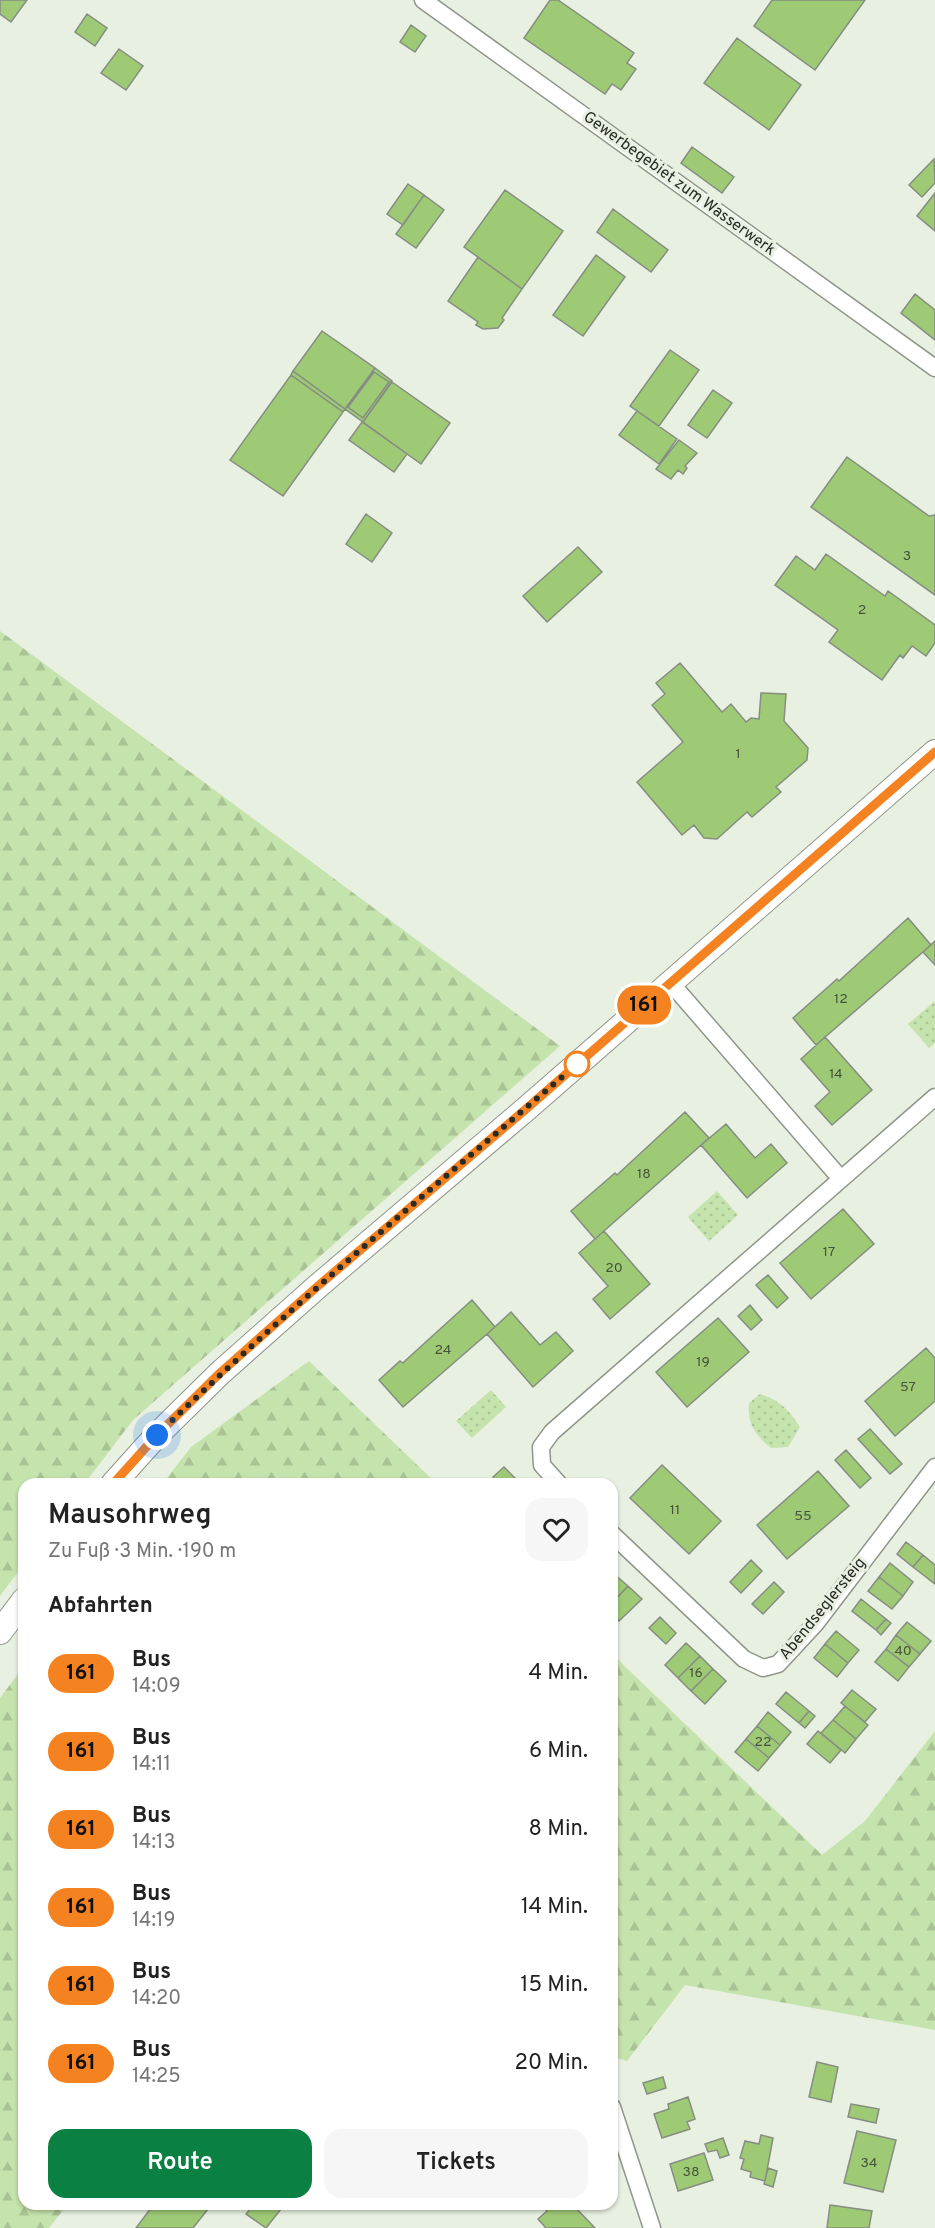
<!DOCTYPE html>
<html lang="de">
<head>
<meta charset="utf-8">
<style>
  :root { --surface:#fff; --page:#f6f6f6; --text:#222; --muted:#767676; --accent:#0b8043 }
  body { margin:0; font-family:Overpass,sans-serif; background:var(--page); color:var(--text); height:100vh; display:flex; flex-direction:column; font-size:22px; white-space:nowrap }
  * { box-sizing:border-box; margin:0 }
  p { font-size:20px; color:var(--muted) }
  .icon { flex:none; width:33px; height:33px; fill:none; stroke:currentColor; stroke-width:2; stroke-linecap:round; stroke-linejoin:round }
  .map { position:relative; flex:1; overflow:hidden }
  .panel { position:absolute; left:18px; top:1478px; width:600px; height:732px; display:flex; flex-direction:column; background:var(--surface); border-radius:18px; box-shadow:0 2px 4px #0004 }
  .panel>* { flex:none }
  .badge { padding:0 12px; border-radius:20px; font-size:21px; line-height:39px }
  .you { position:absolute; width:30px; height:30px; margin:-15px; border:4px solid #fff; border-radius:50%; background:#1a73e8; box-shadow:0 0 0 9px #1a73e833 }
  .map>.badge { position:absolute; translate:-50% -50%; box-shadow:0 0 0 3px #fff }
  h2 { padding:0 30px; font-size:22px; line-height:54px }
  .round { display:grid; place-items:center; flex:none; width:63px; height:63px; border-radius:18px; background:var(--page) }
  .head { display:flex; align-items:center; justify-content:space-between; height:102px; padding:0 30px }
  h1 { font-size:28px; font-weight:600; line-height:45px }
  .cta { display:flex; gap:12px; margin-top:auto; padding:12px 30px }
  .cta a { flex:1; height:69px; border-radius:18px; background:var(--accent); color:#fff; font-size:24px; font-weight:600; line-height:69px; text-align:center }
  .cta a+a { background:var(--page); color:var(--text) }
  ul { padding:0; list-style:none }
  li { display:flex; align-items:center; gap:18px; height:78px; padding:0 30px }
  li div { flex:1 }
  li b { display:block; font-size:22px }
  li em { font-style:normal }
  li .badge { min-width:66px; font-weight:700; text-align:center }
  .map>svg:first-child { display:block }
</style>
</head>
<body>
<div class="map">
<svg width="935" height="2228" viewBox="0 0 935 2228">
  <defs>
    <pattern id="forest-firs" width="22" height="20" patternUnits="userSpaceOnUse" patternTransform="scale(1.5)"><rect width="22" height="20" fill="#c5e3ac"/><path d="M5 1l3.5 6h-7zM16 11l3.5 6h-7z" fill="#a9c394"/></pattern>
    <pattern id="park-dots" width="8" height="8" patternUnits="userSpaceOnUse" patternTransform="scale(1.5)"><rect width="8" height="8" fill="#c5e3ac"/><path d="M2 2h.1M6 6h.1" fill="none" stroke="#a9c394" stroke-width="1.8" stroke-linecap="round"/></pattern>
  </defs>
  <rect width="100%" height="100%" fill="#e8f0e2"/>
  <path fill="url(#forest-firs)" d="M0 631 560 1046 133 1420 85 1483 24 1484V1564L0 1596Z
    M309 1361 436 1483H163L191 1447Z
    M612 1654 822 1855 865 1821 935 1731V2030L685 1985 627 2061 612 2056Z
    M24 1666V2204H68L49 2228H0V1698Z"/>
  <path fill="url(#park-dots)" d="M935 1001V1043L929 1048 908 1024Z
    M717 1191 738 1215 709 1241 688 1217Z
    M491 1390 506 1407 472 1438 456 1421Z
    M760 1394C780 1400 789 1410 800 1427L788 1447 771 1448C756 1436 747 1424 749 1403Z"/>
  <path fill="#9eca76" stroke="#868d81" stroke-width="1.5" d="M0 0H27L11 22 0 14Z
    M550 0H558L634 53 627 63 636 69 621 90 612 84 605 94 524 38Z
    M772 0H865L815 70 754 26Z
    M87 14 107 28 95 46 75 32Z
    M411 25 426 36 415 52 400 42Z
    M737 38 801 85 769 130 704 83Z
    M119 49 143 66 126 90 101 73Z
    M692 147 734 177 722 193 681 163Z
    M934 159 935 183 922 197 909 185Z
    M408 184 424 195 403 225 387 214Z
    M505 190 563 231 522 289 464 247Z
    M935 193V231L917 216Z
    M424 195 444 210 416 248 396 234Z
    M613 209 668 250 651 272 597 232Z
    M596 255 625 277 583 336 553 315Z
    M478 257 522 289 502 318 504 320 498 328 483 329 476 325 478 322 448 301Z
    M915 294 935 310V340L901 313Z
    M322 331 375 368 345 409 293 371Z
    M670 350 699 370 659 426 630 406Z
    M375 368 392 381 363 422 345 409Z
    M293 371 345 409 343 412 291 375Z
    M374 372 389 382 363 418 348 407Z
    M291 375 343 412 283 496 230 460Z
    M392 382 450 423 421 464 363 422Z
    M713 390 732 403 707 438 688 425Z
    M637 411 677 439 659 464 619 435Z
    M362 422 407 454 394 472 349 440Z
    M679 440 697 453 685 466 687 468 683 474 678 470 671 479 656 469Z
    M847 457 929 516 935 515V595L811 507Z
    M366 514 392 533 372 562 346 544Z
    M578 547 602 572 547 622 523 596Z
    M826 554 885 596 888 591 935 625V643L926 656 912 646 903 658 900 655 882 680 829 642 838 630 775 585 796 556 815 570Z
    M680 663 722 712 731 704 746 722 751 718 759 719 761 693 786 694 784 721 808 748 807 760 776 787 781 792 752 817 747 812 717 839 704 838 694 825 682 835 637 782 683 742 652 705 665 694 656 683Z
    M908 918 931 945 816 1045 793 1018 837 979 839 981Z
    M935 941V965L923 952Z
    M825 1037 872 1090 832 1125 815 1106 830 1092 801 1059Z
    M685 1112 709 1138 595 1239 571 1211 615 1173 617 1175Z
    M726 1124 755 1158 771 1144 787 1163 747 1198 701 1145Z
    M843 1209 874 1244 811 1299 780 1263Z
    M604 1231 650 1284 610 1319 593 1299 608 1286 579 1253Z
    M768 1275 788 1298 777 1308 756 1285Z
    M472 1300 495 1327 403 1407 379 1380 400 1361 403 1363 406 1360Z
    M750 1305 762 1320 751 1330 738 1316Z
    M511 1312 540 1345 556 1332 573 1351 533 1387 487 1334Z
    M718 1318 749 1352 687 1407 656 1372Z
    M926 1348 935 1358V1401L895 1436 865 1401Z
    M870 1429 902 1464 890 1474 858 1439Z
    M846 1450 871 1478 860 1488 835 1460Z
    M662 1465 721 1521 689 1554 630 1498Z
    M504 1467 520 1483V1484H499L493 1477Z
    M818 1471 849 1506 787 1559 757 1525Z
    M906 1542 923 1555 913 1567 897 1554Z
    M923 1555 935 1565V1584L913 1567Z
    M751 1560 762 1571 741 1593 730 1582Z
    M890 1563 913 1582 903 1596 879 1577Z
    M614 1574 628 1586 612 1603V1576Z
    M879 1577 903 1596 892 1609 868 1591Z
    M774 1582 784 1592 763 1614 752 1604Z
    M628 1586 642 1599 619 1621 612 1614V1603Z
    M861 1599 886 1619 876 1630 852 1611Z
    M660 1617 676 1633 666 1644 649 1628Z
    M886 1619 891 1623 881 1635 876 1630Z
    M907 1622 931 1641 920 1654 896 1635Z
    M836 1631 859 1650 848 1663 825 1644Z
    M896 1635 920 1654 909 1667 886 1649Z
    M686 1643 700 1656 678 1678 665 1665Z
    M825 1644 848 1663 837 1677 814 1658Z
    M886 1649 909 1667 898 1681 875 1662Z
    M700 1656 713 1669 691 1691 678 1678Z
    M713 1669 726 1681 705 1704 691 1691Z
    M852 1690 876 1709 865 1722 841 1703Z
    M786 1692 809 1711 799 1723 776 1704Z
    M845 1706 868 1725 856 1739 833 1720Z
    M809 1711 815 1716 805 1728 799 1723Z
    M768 1712 791 1732 780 1745 757 1726Z
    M833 1720 856 1739 845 1753 821 1733Z
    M757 1726 780 1745 769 1758 746 1739Z
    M818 1731 841 1750 830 1763 807 1744Z
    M746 1739 769 1758 758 1771 735 1752Z
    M817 2062 838 2067 831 2102 809 2097Z
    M663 2077 666 2088 647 2094 643 2083Z
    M688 2097 695 2119 687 2122 690 2129 662 2138 654 2114 669 2109 668 2104Z
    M851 2104 879 2109 876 2123 848 2117Z
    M857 2131 896 2140 883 2192 844 2183Z
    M761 2135 773 2138 765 2181 750 2177 751 2172 741 2169 744 2159 740 2158 745 2141 759 2144Z
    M723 2138 729 2155 720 2158 717 2150 708 2152 705 2144Z
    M704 2153 713 2180 678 2191 670 2164Z
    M768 2168 777 2171 773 2187 764 2184Z
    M154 2204H212L193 2228H136Z
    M254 2204H285L266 2228 246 2214Z
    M540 2204H572L595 2228H546L538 2219 547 2211Z
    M830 2205 872 2211 869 2228H827Z"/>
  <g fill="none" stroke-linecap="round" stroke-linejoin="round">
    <defs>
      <path id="street" d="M423 0 935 368
        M670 982 841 1179
        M559 1484 542 1465 541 1447 552 1432 935 1097
        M612 1534 744 1659 763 1668 778 1664 816 1623 935 1467
        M612 2107 652 2228"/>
      <path id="secondary" d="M113 1484 157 1435 220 1373 318 1286 526 1109 935 752
        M0 1632 24 1600"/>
    </defs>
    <use href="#street" stroke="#8f9689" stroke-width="19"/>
    <use href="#secondary" stroke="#8f9689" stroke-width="26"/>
    <use href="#street" stroke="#fff" stroke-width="16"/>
    <use href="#secondary" stroke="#fff" stroke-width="24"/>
  </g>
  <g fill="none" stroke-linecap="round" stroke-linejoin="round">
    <defs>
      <path id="line" d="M113 1484 157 1435 220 1373 318 1286 526 1109 935 752"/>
    </defs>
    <use href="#line" stroke="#fff" stroke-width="14"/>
    <use href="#line" stroke="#f58220" stroke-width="9"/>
    <path stroke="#282b26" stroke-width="6" stroke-dasharray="0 10.8" d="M157 1435C293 1303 439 1183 583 1059L577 1064"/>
  </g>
  <circle fill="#fff" stroke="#f58220" stroke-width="3" cx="577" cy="1064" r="12"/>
  <g text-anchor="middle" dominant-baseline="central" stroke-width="6" stroke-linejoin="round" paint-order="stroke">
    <g font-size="14" fill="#46533a">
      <text x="907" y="556">3</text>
      <text x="862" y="610">2</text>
      <text x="738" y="754">1</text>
      <text x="841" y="999">12</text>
      <text x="836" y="1074">14</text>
      <text x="644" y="1174">18</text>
      <text x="829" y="1252">17</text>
      <text x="614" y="1268">20</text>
      <text x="443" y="1350">24</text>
      <text x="703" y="1362">19</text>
      <text x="908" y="1387">57</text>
      <text x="675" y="1510">11</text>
      <text x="803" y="1516">55</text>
      <text x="903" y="1651">40</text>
      <text x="696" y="1673">16</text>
      <text x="763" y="1742">22</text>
      <text x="869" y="2163">34</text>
      <text x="691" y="2172">38</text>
    </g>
    <g font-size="16" fill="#282b26" stroke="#e8f0e2">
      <text transform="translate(679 184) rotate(36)">Gewerbegebiet zum Wasserwerk</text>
      <text transform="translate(823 1609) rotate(-51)">Abendseglersteig</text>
    </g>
  </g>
</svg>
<div class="you" style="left:157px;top:1435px"></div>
<b class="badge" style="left:644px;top:1005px;background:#f58220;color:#111">161</b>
<section class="panel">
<div class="head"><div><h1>Mausohrweg</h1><p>Zu Fuß · 3 Min. · 190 m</p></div><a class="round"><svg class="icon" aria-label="heart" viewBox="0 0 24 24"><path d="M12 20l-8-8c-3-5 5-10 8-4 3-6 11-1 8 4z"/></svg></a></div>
<h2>Abfahrten</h2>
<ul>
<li><span class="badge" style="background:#f58220;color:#111">161</span><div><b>Bus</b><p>14:09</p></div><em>4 Min.</em></li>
<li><span class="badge" style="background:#f58220;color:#111">161</span><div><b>Bus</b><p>14:11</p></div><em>6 Min.</em></li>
<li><span class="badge" style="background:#f58220;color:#111">161</span><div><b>Bus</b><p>14:13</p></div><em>8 Min.</em></li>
<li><span class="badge" style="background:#f58220;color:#111">161</span><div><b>Bus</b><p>14:19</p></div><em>14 Min.</em></li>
<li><span class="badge" style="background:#f58220;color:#111">161</span><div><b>Bus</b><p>14:20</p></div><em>15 Min.</em></li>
<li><span class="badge" style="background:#f58220;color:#111">161</span><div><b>Bus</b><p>14:25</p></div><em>20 Min.</em></li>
</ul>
<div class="cta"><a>Route</a><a>Tickets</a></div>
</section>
</div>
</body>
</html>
